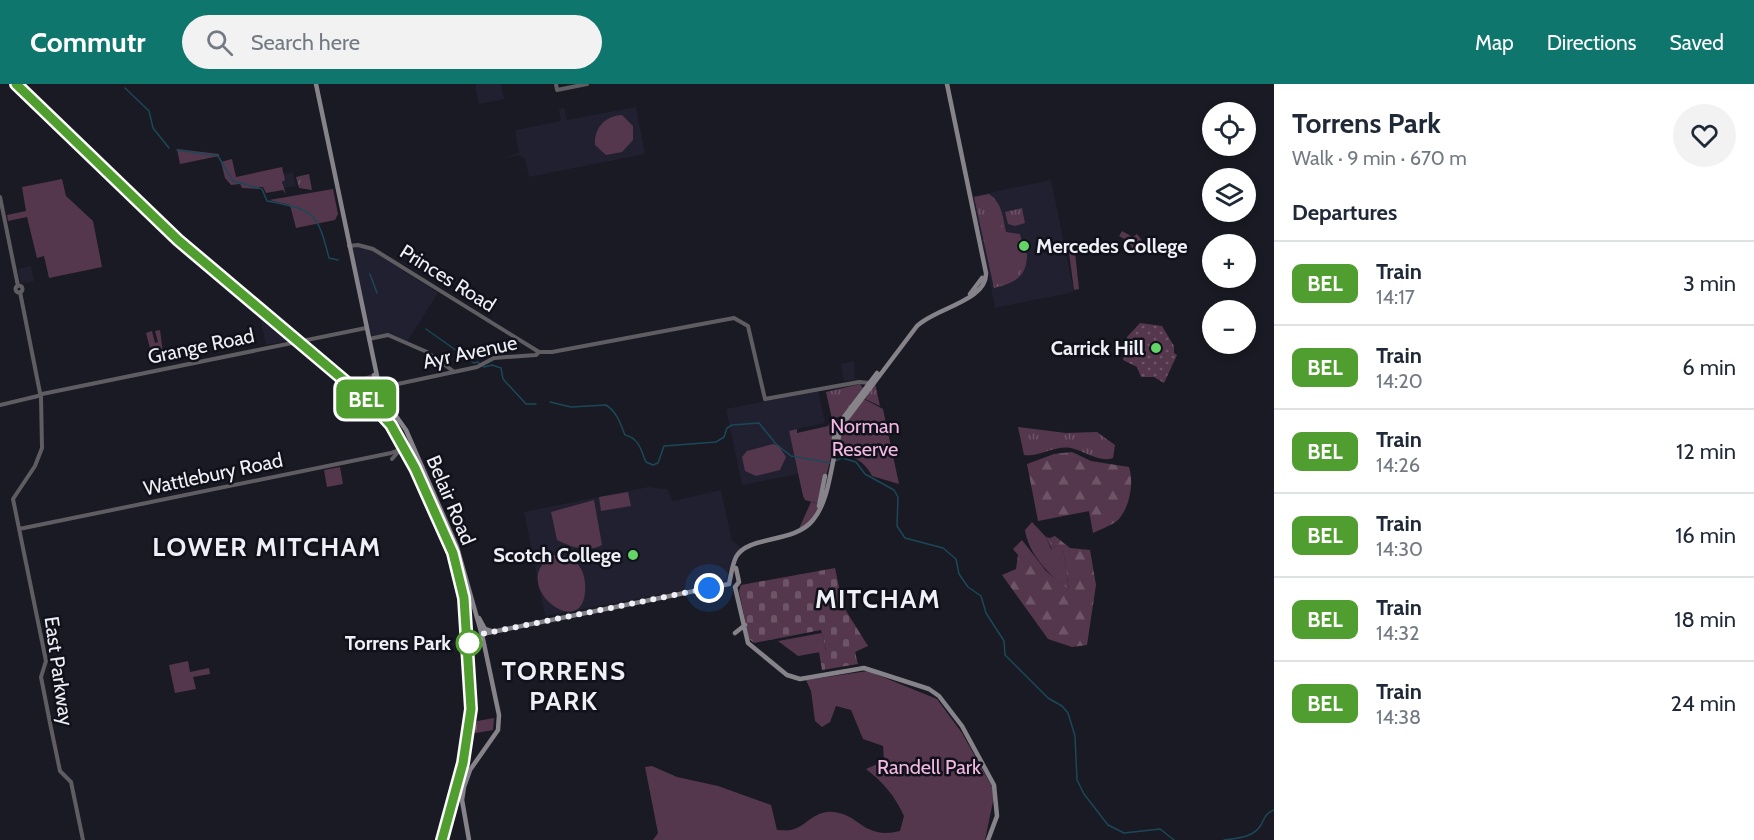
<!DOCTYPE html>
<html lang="en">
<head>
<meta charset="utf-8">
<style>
  :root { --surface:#fff; --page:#f2f2f3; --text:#1f2937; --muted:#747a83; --line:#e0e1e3; --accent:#0f766e }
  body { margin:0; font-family:Cabin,sans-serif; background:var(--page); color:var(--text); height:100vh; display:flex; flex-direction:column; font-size:22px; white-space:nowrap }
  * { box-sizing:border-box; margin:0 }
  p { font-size:20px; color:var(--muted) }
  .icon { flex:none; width:33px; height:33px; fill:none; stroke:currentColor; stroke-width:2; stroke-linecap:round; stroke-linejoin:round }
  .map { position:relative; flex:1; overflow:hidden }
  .side { display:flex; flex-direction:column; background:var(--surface); width:480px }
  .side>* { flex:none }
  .badge { padding:0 12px; border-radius:9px; font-size:21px; line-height:39px }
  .buttons { position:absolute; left:1202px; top:18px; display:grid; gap:12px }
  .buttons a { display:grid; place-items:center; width:54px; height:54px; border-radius:50%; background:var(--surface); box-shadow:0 3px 9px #0003; font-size:30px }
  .you { position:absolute; width:30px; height:30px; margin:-15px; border:4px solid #fff; border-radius:50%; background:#1a73e8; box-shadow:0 0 0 9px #1a73e833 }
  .map>.badge { position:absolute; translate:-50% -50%; box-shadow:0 0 0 3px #fff }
  h2 { padding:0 18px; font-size:22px; line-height:54px }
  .round { display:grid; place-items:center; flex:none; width:63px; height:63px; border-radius:32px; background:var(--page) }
  .overview { display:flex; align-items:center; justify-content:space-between; height:102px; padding:0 18px }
  h1 { font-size:28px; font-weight:800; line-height:45px }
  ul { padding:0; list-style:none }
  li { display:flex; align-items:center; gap:18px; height:84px; padding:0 18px; border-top:2px solid var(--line) }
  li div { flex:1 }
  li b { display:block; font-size:22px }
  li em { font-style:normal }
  li .badge { min-width:66px; font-weight:700; text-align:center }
  header { display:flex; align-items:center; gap:36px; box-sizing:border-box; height:84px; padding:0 30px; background:var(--accent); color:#fff }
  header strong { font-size:28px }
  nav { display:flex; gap:33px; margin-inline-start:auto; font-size:21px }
  .search { width:420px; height:54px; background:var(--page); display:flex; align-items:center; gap:15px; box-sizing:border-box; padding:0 21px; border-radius:33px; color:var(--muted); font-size:22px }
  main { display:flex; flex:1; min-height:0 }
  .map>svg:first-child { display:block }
</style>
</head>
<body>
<header>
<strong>Commutr</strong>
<div class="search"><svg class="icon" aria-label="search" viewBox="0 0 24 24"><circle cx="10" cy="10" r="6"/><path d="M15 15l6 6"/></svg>Search here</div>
<nav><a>Map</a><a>Directions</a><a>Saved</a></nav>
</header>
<main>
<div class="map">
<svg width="1274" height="756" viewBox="0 0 1274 756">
  <defs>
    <pattern id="grass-tufts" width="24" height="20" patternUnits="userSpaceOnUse" patternTransform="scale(1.5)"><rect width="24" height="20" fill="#55374d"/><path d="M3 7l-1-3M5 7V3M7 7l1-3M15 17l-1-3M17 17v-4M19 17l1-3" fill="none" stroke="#6e5467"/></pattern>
    <pattern id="forest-firs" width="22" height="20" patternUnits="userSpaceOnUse" patternTransform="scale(1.5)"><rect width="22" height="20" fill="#55374d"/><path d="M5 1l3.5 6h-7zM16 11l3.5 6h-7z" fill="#6e5467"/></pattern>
    <pattern id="cemetery-stones" width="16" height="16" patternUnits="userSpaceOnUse" patternTransform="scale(1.5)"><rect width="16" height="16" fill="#55374d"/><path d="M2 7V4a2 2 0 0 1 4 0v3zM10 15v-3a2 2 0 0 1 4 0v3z" fill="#6e5467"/></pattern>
    <pattern id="garden-dots" width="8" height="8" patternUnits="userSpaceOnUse" patternTransform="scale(1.5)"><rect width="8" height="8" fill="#55374d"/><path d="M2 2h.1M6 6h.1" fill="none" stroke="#6e5467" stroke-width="1.8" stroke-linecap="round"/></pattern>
  </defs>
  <rect width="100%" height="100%" fill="#191a23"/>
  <path fill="#202030" d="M475 0H501L504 15 479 20Z
    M636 23 645 70 529 93 525 75 519 71 497 76 519 69 515 46 561 37 559 25 564 24 567 36Z
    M293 88 296 102 283 104V90Z
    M1051 96 1074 208 995 224 973 112Z
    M357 163 371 166 438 209 407 258 387 250 372 253 352 164Z
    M31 182 34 197 21 200 18 185Z
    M259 229 291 256 266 261Z
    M854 277 855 296 844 297 841 280Z
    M818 306 825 339 789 347 798 390 742 401 726 325Z
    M648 403 667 405 673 417 721 406 732 457 741 463 732 475 726 495 721 499 545 532 524 428Z"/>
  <path fill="url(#grass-tufts)" d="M309 90 312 106 299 104 296 93Z
    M989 110C1002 119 1003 133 1006 148L1020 150 1023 163 1027 170C1027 193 1015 199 994 204L974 113Z
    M1022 124 1025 139 1015 142 1008 140 1005 128Z
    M875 299 880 322 865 315Z
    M860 300 863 304 842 332 832 335 826 308Z
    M1018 343 1066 349 1097 348 1115 361 1113 374C1099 379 1085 367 1071 364 1055 361 1041 373 1024 371Z
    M811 418 822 421 818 429 797 449Z
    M1046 453 1050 454 1054 464 1059 462 1063 464 1069 506 1062 501 1057 476Z"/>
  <path fill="url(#forest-firs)" d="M1072 368 1091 377 1129 383C1134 398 1130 422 1119 435 1113 441 1101 445 1093 449L1089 427 1038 437 1027 380 1054 370Z
    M1055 452 1070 464 1090 466 1096 501 1087 561 1072 563 1048 555 1002 491 1016 485 1018 471 1013 465 1022 456 1046 487 1069 506 1063 465 1059 462 1054 464 1050 454Z"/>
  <path fill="url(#cemetery-stones)" d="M835 484 843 522 868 562 855 568 858 580 822 586 819 568 826 566 821 546 754 559 749 555 739 507 741 501Z
    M494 634 493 646 470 650 472 638Z"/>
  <path fill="#55374d" d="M622 31 633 42V56L622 68 606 71 595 61C594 44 605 32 622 31Z
    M177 65 219 70V72L180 80Z
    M232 75 236 93 282 83 285 96 282 98 286 110 283 106 266 109 263 103H259V105L242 104 240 100 231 101 225 94 221 78Z
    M62 95 66 112 93 137 102 183 49 194 44 172 37 174 27 133 8 137 7 131 26 127 22 103Z
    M333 105 338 130 335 136 296 144 290 121 269 116Z
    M999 130 1002 145 993 151 995 146 988 148 985 134Z
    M1122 147 1131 152 1130 155 1137 150 1144 159 1139 162 1134 156 1140 165 1135 169 1128 157 1119 152Z
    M1002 151H1012L1019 156 1024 179 1015 194 1007 197 999 195V200H996L991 161 996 154Z
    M1075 168 1079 205 1074 206 1069 169Z
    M160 246 163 269 152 272 146 249 152 247 155 259 158 258 155 247Z
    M862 314 883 325 899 400 872 392C866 379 849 366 834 373L842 347Z
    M835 337 840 338 819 420 805 416 803 412 789 347 797 345V349L828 342 830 338Z
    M773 360 779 362 786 373 780 386 756 392 745 387 742 373 747 367Z
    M340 383 343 400 327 403 324 386Z
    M628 408 631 422 601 427 599 413Z
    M594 416 602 461C587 469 571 463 557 456L551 428Z
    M1032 438 1046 453 1051 465 1058 467 1062 501C1046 487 1028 468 1025 446Z
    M554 471C576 472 587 485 585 508 581 559 505 498 554 471Z
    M822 549 826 567 798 572 778 557Z
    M188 577 190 588 209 584 210 590 193 593 196 605 175 609 169 581Z
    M868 587 937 615 962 649 995 708 985 756H653L658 749 645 683 652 682 677 693 718 702 771 721 777 746C781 746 787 747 791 746 806 743 814 726 833 728 860 730 863 756 900 747L904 732C894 711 884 699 866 685L884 677 883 662 863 655 851 626 836 622 830 638 822 643 815 637 811 607 806 596Z"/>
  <path fill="url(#garden-dots)" d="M1140 239 1162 242 1174 262V269L1177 271 1164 299 1154 293H1141L1137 283 1123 276 1127 253Z
    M372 290 377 321 358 303 360 300 356 296Z"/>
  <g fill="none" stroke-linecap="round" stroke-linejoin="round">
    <path stroke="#1b4859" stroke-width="1.5" d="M125 4 149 27 153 44 169 64
      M177 66 218 72 233 97 262 105 267 117C314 126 317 127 329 174L338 176
      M370 190 377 209
      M426 245 474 279 478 278
      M479 279 484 283 492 281 501 284 503 295 526 320H536
      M550 318 571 323 606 321C617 328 620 339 625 351 639 354 641 366 646 378L653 381 658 379 664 362 716 358 724 353 727 344 732 341 759 339 776 360 791 372 831 379
      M835 377 842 374 856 378 865 390 894 406 898 413 897 442 905 454 943 464 956 475 959 490 968 503 981 512 986 529 1004 557 1005 571 1048 614 1062 622 1068 629 1075 652 1077 696 1084 710 1108 741 1124 749 1160 745 1174 756
      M1224 756C1237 754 1253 754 1261 741 1265 733 1265 730 1274 726"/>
    <path stroke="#5f5d62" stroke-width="4" d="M556 0 557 6 587 0
      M0 113 18 202
      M349 162 358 161 373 165 539 268
      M15.5 205a3.5 3.5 0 1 1 7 0a3.5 3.5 0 1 1-7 0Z
      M20 208 40 309
      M369 255 388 251 427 268 453 287
      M379 304 477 283 494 274 536 271 539 268H552L734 234 748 242 765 315 859 298 870 299
      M42 310 366 244
      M41 313 42 364 35 382 13 415 46 577 41 593 50 639 60 687 71 698 83 756
      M0 321 38 312
      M392 375 398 368
      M19 445 391 369 411 361"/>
    <path stroke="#87838a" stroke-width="4.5" d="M316 0 381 311 406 346 457 463 483 555 499 631 498 646 470 686 464 703 462 716 469 756
      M970 210 982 194
      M374 291 379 314 390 329
      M834 354 840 338 877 289
      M819 422 825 392
      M729 500C731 492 732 481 736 473 748 451 794 460 813 436 832 414 831 368 843 340L917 242C935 224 987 217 986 189L947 0
      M735 503 748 559 787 591 800 595 864 584 929 605 939 612 962 642 994 701 997 732 988 756
      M735 503 739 498 736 484
      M479 534 485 545 491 547
      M735 549 745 541
      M482 550 729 500"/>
    <path stroke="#81828a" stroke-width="1.5" stroke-dasharray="10 10" stroke-linecap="butt" d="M16 0 178 156 372 318 392 340 403 358 444 447 464 514 471 625 463 679 442 756"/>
  </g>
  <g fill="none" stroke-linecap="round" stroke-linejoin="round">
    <defs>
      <path id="line" d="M16 0 178 156 371 319 391 341 415 384 453 469 464 514 471 625 463 679 442 756"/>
    </defs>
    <use href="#line" stroke="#fff" stroke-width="14"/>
    <use href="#line" stroke="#509e2f" stroke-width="9"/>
    <path stroke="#eff0f7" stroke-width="6" stroke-dasharray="0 10.8" d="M469 559 483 555 482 550 709 504"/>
  </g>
  <g fill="#65d467" stroke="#10111a" stroke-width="2">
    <circle cx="1024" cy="162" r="6"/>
    <circle cx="1156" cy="264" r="6"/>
    <circle cx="633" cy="471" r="6"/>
  </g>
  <circle fill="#fff" stroke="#509e2f" stroke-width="3" cx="469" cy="559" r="12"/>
  <g text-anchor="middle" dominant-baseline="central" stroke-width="5" stroke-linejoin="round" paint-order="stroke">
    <g font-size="20" font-weight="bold" fill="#eff0f7" stroke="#10111a" text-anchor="end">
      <text x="1036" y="162" text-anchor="start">Mercedes College</text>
      <text x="1144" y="264">Carrick Hill</text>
      <text x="621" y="471">Scotch College</text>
    </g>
    <g font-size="20" fill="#eff0f7" stroke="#10111a">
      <text transform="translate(448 194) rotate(32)">Princes Road</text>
      <text transform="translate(201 262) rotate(-12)">Grange Road</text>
      <text transform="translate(470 268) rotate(-12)">Ayr Avenue</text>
      <text transform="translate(213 390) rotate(-12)">Wattlebury Road</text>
      <text transform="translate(451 416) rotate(67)">Belair Road</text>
      <text transform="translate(59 587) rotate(82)">East Parkway</text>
    </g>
    <g font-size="20" fill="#f3b8e3" stroke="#10111a">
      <text x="865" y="342">Norman<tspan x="865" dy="23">Reserve</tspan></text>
      <text x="929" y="683">Randell Park</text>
    </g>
    <g font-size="20" font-weight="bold" fill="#eff0f7" stroke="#10111a" text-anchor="end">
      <text x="451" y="559">Torrens Park</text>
    </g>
    <g font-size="26" font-weight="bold" letter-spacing="1.5" fill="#eff0f7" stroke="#10111a">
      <text x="267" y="463">LOWER MITCHAM</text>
      <text x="878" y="515">MITCHAM</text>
      <text x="564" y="587">TORRENS<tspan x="564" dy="30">PARK</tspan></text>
    </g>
  </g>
</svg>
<div class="buttons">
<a><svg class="icon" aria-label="locate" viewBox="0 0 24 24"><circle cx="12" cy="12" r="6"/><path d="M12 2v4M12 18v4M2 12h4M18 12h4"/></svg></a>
<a><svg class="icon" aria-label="layers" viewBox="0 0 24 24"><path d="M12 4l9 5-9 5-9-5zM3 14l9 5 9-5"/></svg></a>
<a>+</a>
<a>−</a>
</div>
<div class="you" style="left:709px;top:504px"></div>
<b class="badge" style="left:366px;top:315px;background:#509e2f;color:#fff">BEL</b>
</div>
<section class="side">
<div class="overview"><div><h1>Torrens Park</h1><p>Walk · 9 min · 670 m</p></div><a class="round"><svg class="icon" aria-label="heart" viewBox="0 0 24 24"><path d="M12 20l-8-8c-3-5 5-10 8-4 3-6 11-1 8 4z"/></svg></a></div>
<h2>Departures</h2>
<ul>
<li><span class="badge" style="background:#509e2f;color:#fff">BEL</span><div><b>Train</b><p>14:17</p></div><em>3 min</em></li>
<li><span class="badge" style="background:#509e2f;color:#fff">BEL</span><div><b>Train</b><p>14:20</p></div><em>6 min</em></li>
<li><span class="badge" style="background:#509e2f;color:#fff">BEL</span><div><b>Train</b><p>14:26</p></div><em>12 min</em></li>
<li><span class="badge" style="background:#509e2f;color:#fff">BEL</span><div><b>Train</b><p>14:30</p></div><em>16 min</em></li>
<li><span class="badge" style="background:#509e2f;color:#fff">BEL</span><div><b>Train</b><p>14:32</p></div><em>18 min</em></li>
<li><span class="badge" style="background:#509e2f;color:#fff">BEL</span><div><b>Train</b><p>14:38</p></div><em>24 min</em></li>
</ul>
</section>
</main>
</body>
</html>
